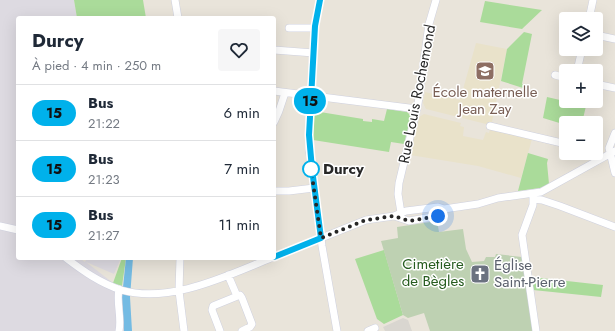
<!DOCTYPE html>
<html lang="fr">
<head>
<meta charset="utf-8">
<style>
  :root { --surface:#fff; --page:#f6f6f7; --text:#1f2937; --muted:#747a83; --line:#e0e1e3 }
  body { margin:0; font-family:Jost,sans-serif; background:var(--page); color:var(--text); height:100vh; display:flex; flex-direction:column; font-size:15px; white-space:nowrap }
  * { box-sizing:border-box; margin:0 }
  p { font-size:13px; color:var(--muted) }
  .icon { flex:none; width:22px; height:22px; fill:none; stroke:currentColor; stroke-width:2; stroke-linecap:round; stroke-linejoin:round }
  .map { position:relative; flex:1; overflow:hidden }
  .details { position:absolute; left:16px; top:16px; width:260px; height:244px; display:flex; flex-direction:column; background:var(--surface); border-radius:4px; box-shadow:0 4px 16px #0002 }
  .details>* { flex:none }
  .badge { padding:0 8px; border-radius:13px; font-size:14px; line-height:26px }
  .tools { position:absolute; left:559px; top:12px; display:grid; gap:8px }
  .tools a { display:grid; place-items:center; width:44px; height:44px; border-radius:4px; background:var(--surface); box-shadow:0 4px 16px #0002; font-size:20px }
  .you { position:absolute; width:20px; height:20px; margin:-10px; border:3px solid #fff; border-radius:50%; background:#1a73e8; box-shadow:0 0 0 6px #1a73e833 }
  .map>.badge { position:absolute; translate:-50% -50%; box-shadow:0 0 0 2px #fff }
  .round { display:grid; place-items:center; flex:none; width:42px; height:42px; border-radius:4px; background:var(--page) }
  .overview { display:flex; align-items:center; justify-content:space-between; height:68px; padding:0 16px }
  h1 { font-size:19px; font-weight:700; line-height:30px }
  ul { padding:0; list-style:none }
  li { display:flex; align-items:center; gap:12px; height:56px; padding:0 16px; border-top:1px solid var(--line) }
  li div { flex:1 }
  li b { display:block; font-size:15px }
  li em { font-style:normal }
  li .badge { min-width:44px; font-weight:700; text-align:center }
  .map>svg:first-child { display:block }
</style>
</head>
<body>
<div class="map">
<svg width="615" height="331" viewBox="0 0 615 331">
  <rect width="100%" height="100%" fill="#e9e4da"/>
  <path fill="#dddae1" d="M0 0H74L77 18H18V258H79L85 262 87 258H121L114 274 86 262 113 283 122 286 124 331H0Z"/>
  <path fill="#e9e2ca" d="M476 43 507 49 492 122 486 124 426 109 423 103 425 92 460 100Z
    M424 114 461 123 460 126 464 127 463 136 483 140 486 132 489 133 490 129 532 139 521 178 478 166 410 155 419 117Z"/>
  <path fill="#aadb9a" d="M74 0H143L146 18H77Z
    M485 1 542 10 522 29 480 22Z
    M524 32 532 34 522 84 524 85 523 88 501 81 507 49Z
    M547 97 586 106 582 123H566V125L543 118Z
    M387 109 407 112 411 116 404 144 391 142 389 152 313 140 314 111 363 119V121L372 122V119L384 121Z
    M528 153 548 159 547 163 549 184 540 188 518 191Z
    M384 250 403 315 384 324 377 319 355 259Z
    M122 258H126L122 286 113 283Z
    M531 277 603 285 601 297 533 290Z"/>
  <path fill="#bed1b2" d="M437 221 439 232 463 229 466 249 472 262 484 261 486 257H495L496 254 522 257 533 331H430L424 313 408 318 403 315 381 241 398 238 397 227Z"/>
  <path fill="#d9d6d0" d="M403 318 408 320 412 331H385L383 327Z"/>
  <path fill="#74bbe3" d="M126 258H133L130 297 132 331H124L122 297Z"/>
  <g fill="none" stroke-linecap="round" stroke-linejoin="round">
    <defs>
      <path id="minor" d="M175 0 178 18
        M320 0 315 26 309 119V149L322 246 337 331
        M589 19 593 0
        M289 28H315
        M596 35 615 39
        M274 50 314 53
        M577 71 582 49
        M555 75 566 78
        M596 84 615 88
        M274 91 417 109
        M274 122 279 111 285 93
        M490 126 566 144
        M615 133 609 148 615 173
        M274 191H289L314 188
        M533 194V205L522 235 536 331
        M533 199 542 200 560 206 615 227
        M401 213 398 194 399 183 418 104 429 24 436 0
        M394 216 409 221 438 216 442 214 444 209
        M0 226 18 230
        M274 257 366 220 394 216 406 211 438 207 444 209 478 204 498 198 541 192 615 151
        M66 258C83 271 100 283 121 290 170 304 226 276 271 258
        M180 258 179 291 184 331
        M228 275 237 296
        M119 331C122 317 116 303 119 289
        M220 331 212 310 213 306 240 295 242 298 252 324 250 327 242 331
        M368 331 375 328"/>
    </defs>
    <use href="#minor" stroke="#cfd1df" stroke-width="8"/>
    <use href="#minor" stroke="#fff" stroke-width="7"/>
  </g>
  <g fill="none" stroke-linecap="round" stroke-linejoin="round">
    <defs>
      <path id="line" d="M274 257 321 238 312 169 309 135 315 26 320 0"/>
    </defs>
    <use href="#line" stroke="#fff" stroke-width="9"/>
    <use href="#line" stroke="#00b1eb" stroke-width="6"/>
    <path stroke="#272727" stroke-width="4" stroke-dasharray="0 7.2" d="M311 169 321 238 366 220 394 216 409 221 438 216"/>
  </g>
  <defs>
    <symbol id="school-square" viewBox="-11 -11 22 22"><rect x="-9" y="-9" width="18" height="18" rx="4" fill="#8d6e63" stroke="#fff"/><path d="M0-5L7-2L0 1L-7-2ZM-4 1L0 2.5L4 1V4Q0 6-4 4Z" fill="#fff"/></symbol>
    <symbol id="church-square" viewBox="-11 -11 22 22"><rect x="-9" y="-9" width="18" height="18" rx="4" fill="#6b7280" stroke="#fff"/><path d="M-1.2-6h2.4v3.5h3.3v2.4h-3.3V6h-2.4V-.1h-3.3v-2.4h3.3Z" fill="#fff"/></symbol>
  </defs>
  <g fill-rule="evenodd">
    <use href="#school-square" x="474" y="60" width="22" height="22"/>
    <use href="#church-square" x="469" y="263" width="22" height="22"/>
  </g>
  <circle fill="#fff" stroke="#00b1eb" stroke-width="2" cx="311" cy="169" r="8"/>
  <g text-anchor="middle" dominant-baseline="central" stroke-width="3" stroke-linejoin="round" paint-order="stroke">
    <g font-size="15" fill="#785e54" stroke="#fff">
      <text x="485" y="92">École maternelle<tspan x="485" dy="17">Jean Zay</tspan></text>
    </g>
    <g font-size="15" fill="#272727" stroke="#fff">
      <text transform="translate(417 94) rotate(-79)">Rue Louis Rochemond</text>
    </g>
    <g font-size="15" font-weight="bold" fill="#272727" stroke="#fff" text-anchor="start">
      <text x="323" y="169">Durcy</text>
    </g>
    <g font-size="15" fill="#265c1f" stroke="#fff">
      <text x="433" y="264">Cimetière<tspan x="433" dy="17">de Bègles</tspan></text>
    </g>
    <g font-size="15" fill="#5b616d" stroke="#fff" text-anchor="start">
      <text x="494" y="265">Église<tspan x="494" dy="17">Saint-Pierre</tspan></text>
    </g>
  </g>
</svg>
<div class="tools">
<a><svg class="icon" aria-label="layers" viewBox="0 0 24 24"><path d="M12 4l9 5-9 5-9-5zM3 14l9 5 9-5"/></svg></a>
<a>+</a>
<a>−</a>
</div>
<div class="you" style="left:438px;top:216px"></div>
<b class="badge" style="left:310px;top:101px;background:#00b1eb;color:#111">15</b>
<section class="details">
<div class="overview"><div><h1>Durcy</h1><p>À pied · 4 min · 250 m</p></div><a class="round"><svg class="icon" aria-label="heart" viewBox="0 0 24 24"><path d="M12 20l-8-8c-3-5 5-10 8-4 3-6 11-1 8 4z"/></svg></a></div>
<ul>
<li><span class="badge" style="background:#00b1eb;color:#111">15</span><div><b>Bus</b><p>21:22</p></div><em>6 min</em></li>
<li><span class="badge" style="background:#00b1eb;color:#111">15</span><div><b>Bus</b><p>21:23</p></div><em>7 min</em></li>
<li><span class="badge" style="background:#00b1eb;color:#111">15</span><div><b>Bus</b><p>21:27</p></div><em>11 min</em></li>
</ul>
</section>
</div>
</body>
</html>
